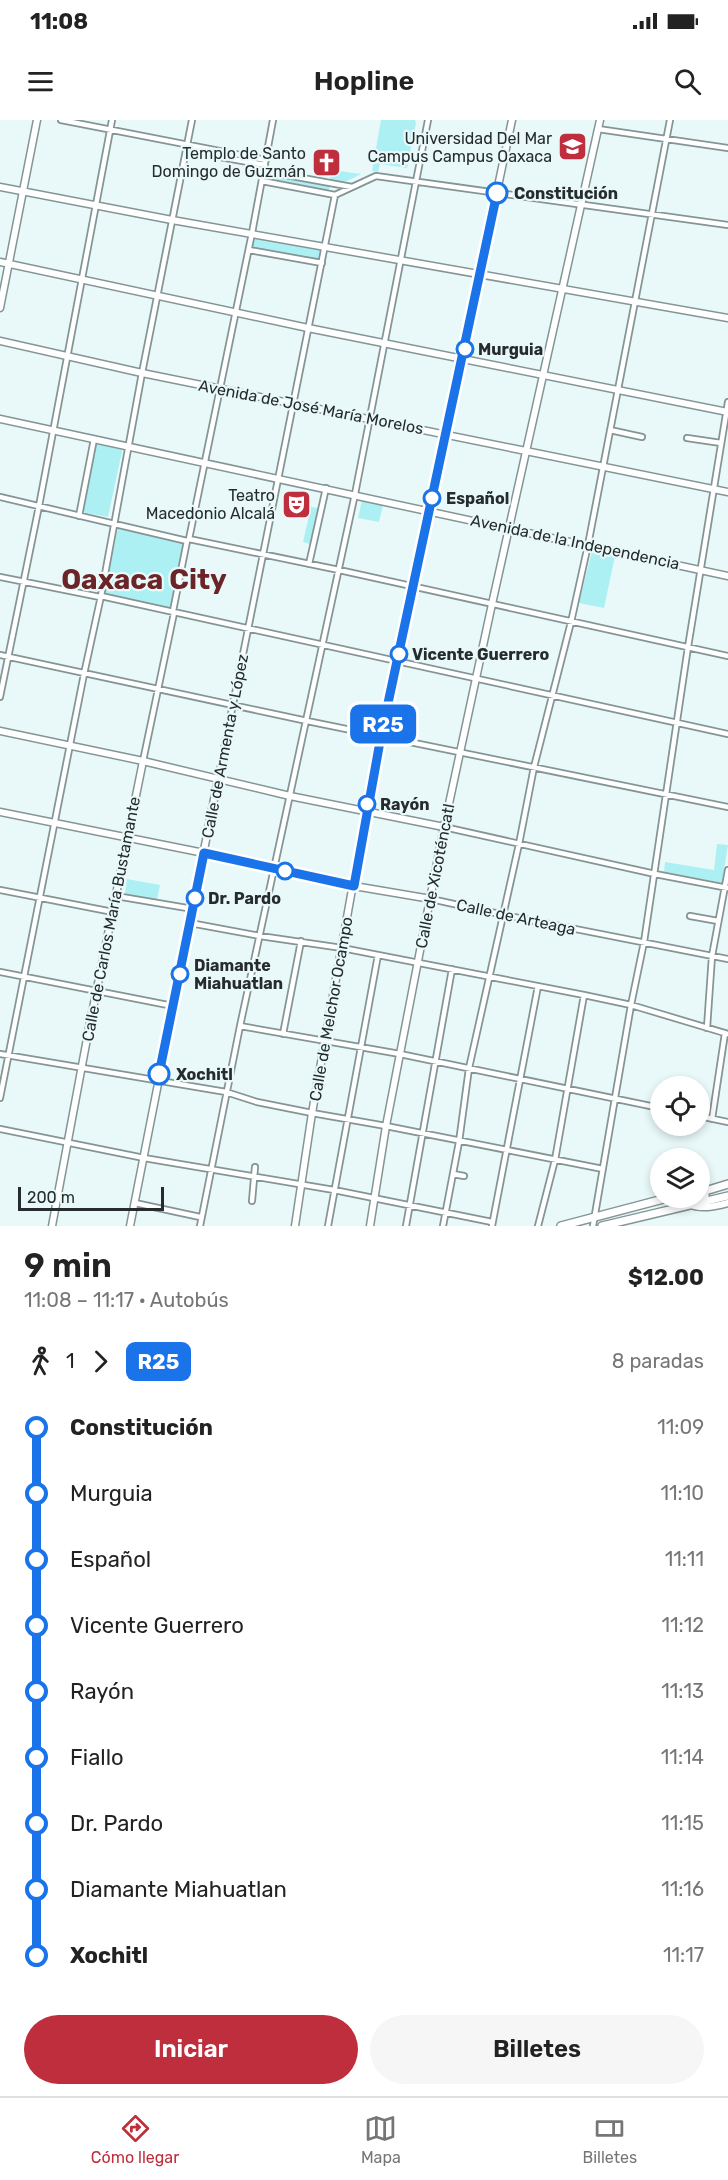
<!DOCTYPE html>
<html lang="es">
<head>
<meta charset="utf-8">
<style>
  :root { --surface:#fff; --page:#f6f6f6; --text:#222; --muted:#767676; --line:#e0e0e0; --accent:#bf2e3d }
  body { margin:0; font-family:Rubik,sans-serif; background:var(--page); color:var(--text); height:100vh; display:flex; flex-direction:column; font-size:22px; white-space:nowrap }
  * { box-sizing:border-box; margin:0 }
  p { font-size:20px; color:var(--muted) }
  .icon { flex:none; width:33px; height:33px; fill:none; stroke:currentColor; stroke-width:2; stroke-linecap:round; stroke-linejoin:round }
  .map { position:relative; height:1106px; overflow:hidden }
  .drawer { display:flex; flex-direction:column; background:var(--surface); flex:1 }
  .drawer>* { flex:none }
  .badge { padding:0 12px; border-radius:9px; font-size:21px; line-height:39px }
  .buttons { position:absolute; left:650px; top:956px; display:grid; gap:12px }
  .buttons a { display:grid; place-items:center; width:60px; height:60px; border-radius:50%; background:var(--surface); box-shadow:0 3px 9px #0003; font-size:30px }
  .scale { position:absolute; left:18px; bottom:15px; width:146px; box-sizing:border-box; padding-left:6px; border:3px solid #262c2d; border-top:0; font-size:16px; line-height:21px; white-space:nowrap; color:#262c2d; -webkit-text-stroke:4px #e9f9fa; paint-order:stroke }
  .map>.badge { position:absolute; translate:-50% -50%; box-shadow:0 0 0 3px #fff }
  .legs { display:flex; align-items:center; gap:9px; height:66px; padding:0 24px; font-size:20px }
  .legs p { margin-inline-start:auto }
  .overview { display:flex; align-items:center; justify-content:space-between; height:102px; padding:0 24px }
  h1 { font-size:33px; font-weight:600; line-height:45px }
  .button { display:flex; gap:12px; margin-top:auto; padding:12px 24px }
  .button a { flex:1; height:69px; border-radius:36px; background:var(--accent); color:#fff; font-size:24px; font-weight:600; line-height:69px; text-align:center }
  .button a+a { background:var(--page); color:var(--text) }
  ul { padding:0 24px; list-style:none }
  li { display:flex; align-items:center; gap:21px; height:66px; font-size:22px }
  li i { display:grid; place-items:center; width:9px; height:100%; margin:0 8px; background:currentColor }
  li i::after { content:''; width:15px; height:15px; margin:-8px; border:4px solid; border-radius:50%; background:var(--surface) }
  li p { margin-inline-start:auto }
  li:first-child i { background:linear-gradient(#0000 50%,currentColor 0) }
  li:last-child i { background:linear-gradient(currentColor 50%,#0000 0) }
  .status { display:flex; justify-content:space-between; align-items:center; height:42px; padding:0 30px; background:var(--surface); direction:ltr }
  .status svg { height:16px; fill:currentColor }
  header { display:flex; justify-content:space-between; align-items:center; height:78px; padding:0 24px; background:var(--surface); font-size:27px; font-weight:600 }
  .menu { display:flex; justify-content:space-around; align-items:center; height:84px; border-top:2px solid var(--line); background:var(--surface); font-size:16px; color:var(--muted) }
  .menu a { display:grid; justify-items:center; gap:3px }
  .menu .selected { color:var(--accent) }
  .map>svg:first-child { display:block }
</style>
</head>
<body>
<div class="status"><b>11:08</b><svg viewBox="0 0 49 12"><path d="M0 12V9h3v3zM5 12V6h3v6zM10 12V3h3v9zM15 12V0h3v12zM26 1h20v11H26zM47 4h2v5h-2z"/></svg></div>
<header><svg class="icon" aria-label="menu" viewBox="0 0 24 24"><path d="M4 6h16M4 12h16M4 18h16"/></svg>Hopline<svg class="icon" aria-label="search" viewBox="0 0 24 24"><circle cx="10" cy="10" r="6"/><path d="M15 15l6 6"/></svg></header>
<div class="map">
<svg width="728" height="1106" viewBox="0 0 728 1106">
  <rect width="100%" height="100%" fill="#e9f9fa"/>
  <path fill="#adf0f4" d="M381 0H415L416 3 407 48 380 44 378 52 372 51Z
    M332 50 361 54 343 63 330 60Z
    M268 53 330 65 329 71 267 59Z
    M254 116 322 128 319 140 252 130Z
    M96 322 123 327 108 397 81 392Z
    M322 371 327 373 311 441 306 440 310 424 303 422 311 387 318 388Z
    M362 380 383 385 379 402 358 398Z
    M118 408 185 422 171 489 104 475Z
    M592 431 615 436 604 488 579 483Z
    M717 724 728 725 722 763 664 752 665 742 714 750Z
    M127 759 160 765 157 780 125 775Z"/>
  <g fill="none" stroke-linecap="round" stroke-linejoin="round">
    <defs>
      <path id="street" d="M61 0 266 40
        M598 9 728 28
        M186 31 265 45
        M264 51 352 67
        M262 61 335 75
        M249 130 322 143
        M610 310 642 317
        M687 318 721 323
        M0 377 187 421 189 419 339 450 728 536
        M79 396 94 319
        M189 419 252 113 273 0
        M309 444 326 368
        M0 457 100 477
        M101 476 728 614
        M173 491 187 421
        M0 535 307 601 728 687
        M0 577 39 386 112 0
        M143 641 174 493
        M218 659 335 75 376 56 728 105
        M444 707 655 754 728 768
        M0 770 113 792
        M116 776 193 789
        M431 779 504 795 728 839
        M690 796 718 801
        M190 803 260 816 342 828 584 875 631 885 728 914
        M0 852 173 886
        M240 906 400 934 660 988
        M707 908 712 836 728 750
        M283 914 301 821
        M0 934 226 972 257 982 312 993 386 1006 603 1049
        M0 978 84 554 101 476 142 253 192 0
        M699 996 728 1002
        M712 999 725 913
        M0 1009 144 1038 334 1070 492 1102
        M453 1054 464 1056
        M252 1081 255 1047
        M135 1083 200 1097
        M200 1106 240 906 355 374 428 0
        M328 1106 378 835
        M406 1106 452 849
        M443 1106 459 1022 469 948 519 724 534 647 571 502 588 425 670 0
        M492 1106 538 866
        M538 1106 555 1040 584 875
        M593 1106 631 885 644 822 688 527 728 282"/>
      <path id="secondary" d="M0 67 172 100 728 198
        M0 142 308 208 728 292
        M0 188 37 0
        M0 221 142 253 728 372
        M0 299 728 456
        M0 611 143 641 290 676 444 707
        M0 692 204 733 354 766 431 779
        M689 1084C701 1090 716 1086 728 1083
        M52 1106 89 908 143 641
        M130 1106 218 659
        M295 1106 312 993 366 691 512 0
        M370 1106 386 1006 444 707 492 484 600 0"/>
      <path id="primary" d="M705 1082V1071L728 1064
        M561 1106 671 1077
        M602 1106 728 1076"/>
    </defs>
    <use href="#street" stroke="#859495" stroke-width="8"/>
    <use href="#secondary" stroke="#859495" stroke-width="9"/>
    <use href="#primary" stroke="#859495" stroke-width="10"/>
    <use href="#street" stroke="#fff" stroke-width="4.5"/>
    <use href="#secondary" stroke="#fff" stroke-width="6"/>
    <use href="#primary" stroke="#fff" stroke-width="7"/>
  </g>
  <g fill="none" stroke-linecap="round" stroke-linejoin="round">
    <defs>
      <path id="line-1" d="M159 954 204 733 354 766 381 616 497 73"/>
    </defs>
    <use href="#line-1" stroke="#fff" stroke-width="14"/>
    <use href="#line-1" stroke="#1a73e8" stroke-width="9"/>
  </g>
  <defs>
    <symbol id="university-square" viewBox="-11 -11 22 22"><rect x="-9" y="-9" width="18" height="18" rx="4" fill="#bf2e3d" stroke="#e9f9fa"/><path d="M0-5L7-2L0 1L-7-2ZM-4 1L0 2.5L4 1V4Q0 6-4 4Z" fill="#fff"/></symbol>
    <symbol id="church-square" viewBox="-11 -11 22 22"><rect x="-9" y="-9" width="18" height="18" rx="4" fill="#bf2e3d" stroke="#e9f9fa"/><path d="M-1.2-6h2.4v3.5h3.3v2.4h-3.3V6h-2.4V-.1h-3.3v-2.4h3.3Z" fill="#fff"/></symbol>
    <symbol id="theatre-square" viewBox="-11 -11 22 22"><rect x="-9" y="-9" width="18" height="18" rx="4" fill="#bf2e3d" stroke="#e9f9fa"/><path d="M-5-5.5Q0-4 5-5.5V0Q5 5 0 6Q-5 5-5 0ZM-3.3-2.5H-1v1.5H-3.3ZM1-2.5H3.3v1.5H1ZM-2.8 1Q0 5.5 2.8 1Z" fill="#fff"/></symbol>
  </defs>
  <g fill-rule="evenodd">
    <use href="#university-square" x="556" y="10" width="33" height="33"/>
    <use href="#church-square" x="310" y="26" width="33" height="33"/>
    <use href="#theatre-square" x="280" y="368" width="33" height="33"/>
  </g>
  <g fill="#fff" stroke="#1a73e8" stroke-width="3">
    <circle cx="497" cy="73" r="10"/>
    <circle cx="465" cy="229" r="8"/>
    <circle cx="432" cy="378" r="8"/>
    <circle cx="399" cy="534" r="8"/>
    <circle cx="367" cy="684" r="8"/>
    <circle cx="285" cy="751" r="8"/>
    <circle cx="195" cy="778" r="8"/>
    <circle cx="180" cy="854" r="8"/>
    <circle cx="159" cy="954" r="10"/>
  </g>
  <g text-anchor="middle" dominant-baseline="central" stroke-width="4.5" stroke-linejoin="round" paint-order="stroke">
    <g font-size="16" fill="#262c2d" stroke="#e9f9fa" text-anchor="end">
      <text x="552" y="18">Universidad Del Mar<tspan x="552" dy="18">Campus Campus Oaxaca</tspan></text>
      <text x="306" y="33">Templo de Santo<tspan x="306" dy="18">Domingo de Guzmán</tspan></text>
      <text x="275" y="375">Teatro<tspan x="275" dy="18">Macedonio Alcalá</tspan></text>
    </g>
    <g font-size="16" font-weight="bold" fill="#262c2d" stroke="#e9f9fa" text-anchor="start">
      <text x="514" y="73">Constitución</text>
      <text x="478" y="229">Murguia</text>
      <text x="446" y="378">Español</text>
      <text x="412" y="534">Vicente Guerrero</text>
      <text x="380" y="684">Rayón</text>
      <text x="208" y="778">Dr. Pardo</text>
      <text x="194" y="845">Diamante<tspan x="194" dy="18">Miahuatlan</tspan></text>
      <text x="176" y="954">Xochitl</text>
    </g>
    <g font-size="16" fill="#262c2d" stroke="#e9f9fa">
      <text transform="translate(311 287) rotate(11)">Avenida de José María Morelos</text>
      <text transform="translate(575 422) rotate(12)">Avenida de la Independencia</text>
      <text transform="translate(225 626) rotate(-79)">Calle de Armenta y López</text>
      <text transform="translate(435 756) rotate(-79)">Calle de Xicoténcatl</text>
      <text transform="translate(516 797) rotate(12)">Calle de Arteaga</text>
      <text transform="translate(111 799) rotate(-79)">Calle de Carlos María Bustamante</text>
      <text transform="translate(331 889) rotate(-80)">Calle de Melchor Ocampo</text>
    </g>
    <g font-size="28" font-weight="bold" fill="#6b2528" stroke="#e9f9fa">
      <text x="144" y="459">Oaxaca City</text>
    </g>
  </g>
</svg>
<div class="buttons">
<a><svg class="icon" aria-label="locate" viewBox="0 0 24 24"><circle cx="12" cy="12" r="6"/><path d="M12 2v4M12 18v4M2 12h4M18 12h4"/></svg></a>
<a><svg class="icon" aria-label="layers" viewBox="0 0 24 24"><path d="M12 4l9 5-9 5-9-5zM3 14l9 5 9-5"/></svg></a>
</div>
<div class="scale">200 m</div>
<b class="badge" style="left:383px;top:604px;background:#1a73e8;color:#fff">R25</b>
</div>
<section class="drawer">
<div class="overview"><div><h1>9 min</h1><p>11:08 – 11:17 · Autobús</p></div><b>$12.00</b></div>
<div class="legs"><svg class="icon" aria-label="walk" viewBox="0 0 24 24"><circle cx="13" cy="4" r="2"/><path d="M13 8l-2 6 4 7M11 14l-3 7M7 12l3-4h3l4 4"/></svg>1<svg class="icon" aria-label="forward" viewBox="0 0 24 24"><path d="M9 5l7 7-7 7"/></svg><b class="badge" style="background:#1a73e8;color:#fff">R25</b><p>8 paradas</p></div>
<ul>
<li><i style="color:#1a73e8"></i><b>Constitución</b><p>11:09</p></li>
<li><i style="color:#1a73e8"></i><span>Murguia</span><p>11:10</p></li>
<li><i style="color:#1a73e8"></i><span>Español</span><p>11:11</p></li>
<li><i style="color:#1a73e8"></i><span>Vicente Guerrero</span><p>11:12</p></li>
<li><i style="color:#1a73e8"></i><span>Rayón</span><p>11:13</p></li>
<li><i style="color:#1a73e8"></i><span>Fiallo</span><p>11:14</p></li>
<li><i style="color:#1a73e8"></i><span>Dr. Pardo</span><p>11:15</p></li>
<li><i style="color:#1a73e8"></i><span>Diamante Miahuatlan</span><p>11:16</p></li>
<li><i style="color:#1a73e8"></i><b>Xochitl</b><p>11:17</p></li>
</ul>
<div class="button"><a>Iniciar</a><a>Billetes</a></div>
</section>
<nav class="menu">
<a class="selected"><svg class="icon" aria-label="directions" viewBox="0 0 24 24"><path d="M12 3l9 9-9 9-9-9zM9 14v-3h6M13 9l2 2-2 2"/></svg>Cómo llegar</a>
<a><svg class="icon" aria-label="map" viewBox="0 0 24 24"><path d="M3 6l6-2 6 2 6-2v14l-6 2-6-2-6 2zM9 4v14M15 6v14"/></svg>Mapa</a>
<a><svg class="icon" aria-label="tickets" viewBox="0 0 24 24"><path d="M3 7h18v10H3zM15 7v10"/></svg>Billetes</a>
</nav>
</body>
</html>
